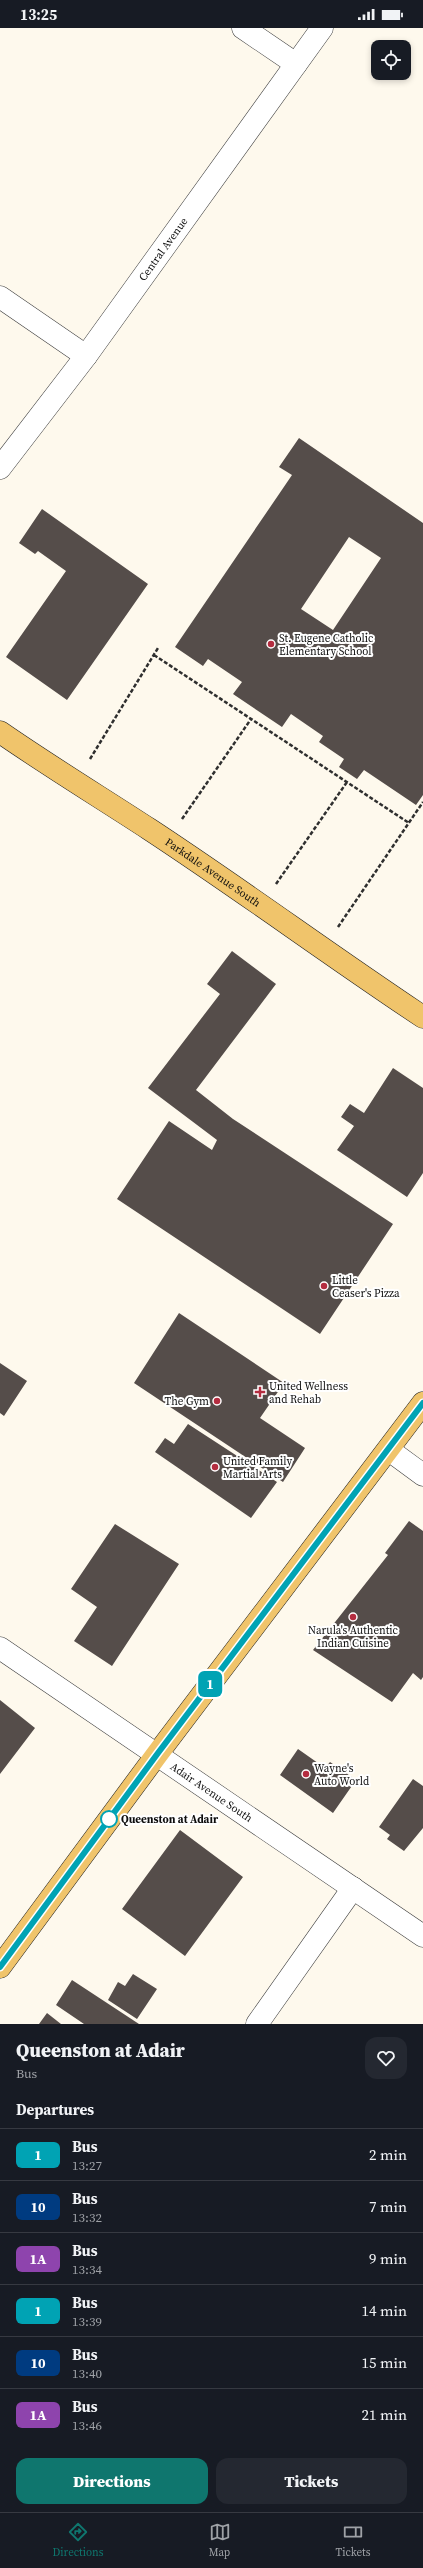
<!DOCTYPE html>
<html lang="en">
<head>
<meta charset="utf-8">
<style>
  :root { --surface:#171b24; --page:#242831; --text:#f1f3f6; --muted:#9ea1a6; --line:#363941; --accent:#0f766e }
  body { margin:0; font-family:"Source Serif 4",serif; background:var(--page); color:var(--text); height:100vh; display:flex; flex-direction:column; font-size:15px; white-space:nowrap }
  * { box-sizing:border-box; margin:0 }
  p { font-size:13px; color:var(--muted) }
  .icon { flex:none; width:22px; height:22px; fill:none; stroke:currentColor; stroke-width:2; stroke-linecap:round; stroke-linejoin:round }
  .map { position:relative; height:1996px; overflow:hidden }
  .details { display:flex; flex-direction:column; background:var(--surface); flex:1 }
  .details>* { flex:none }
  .badge { padding:0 8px; border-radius:6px; font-size:14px; line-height:26px }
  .controls { position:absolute; left:371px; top:12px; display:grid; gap:8px }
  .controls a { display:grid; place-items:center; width:40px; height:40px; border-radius:8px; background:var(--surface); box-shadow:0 2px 6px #0003; font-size:20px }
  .map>.badge { position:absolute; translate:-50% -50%; box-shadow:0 0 0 2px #fff }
  h2 { padding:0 16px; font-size:15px; line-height:36px }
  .round { display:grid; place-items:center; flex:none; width:42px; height:42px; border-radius:12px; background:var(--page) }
  .summary { display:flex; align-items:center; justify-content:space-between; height:68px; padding:0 16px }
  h1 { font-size:19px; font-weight:800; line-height:30px }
  .action { display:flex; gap:8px; margin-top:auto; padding:8px 16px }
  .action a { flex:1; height:46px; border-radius:12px; background:var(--accent); color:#fff; font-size:16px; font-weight:800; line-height:46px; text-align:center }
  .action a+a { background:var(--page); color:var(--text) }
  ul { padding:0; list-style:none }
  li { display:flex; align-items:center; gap:12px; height:52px; padding:0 16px; border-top:1px solid var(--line) }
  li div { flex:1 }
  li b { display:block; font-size:15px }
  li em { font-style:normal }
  li .badge { min-width:44px; font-weight:700; text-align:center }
  .status { display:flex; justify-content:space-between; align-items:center; height:28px; padding:0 20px; background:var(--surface); direction:ltr }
  .status svg { height:11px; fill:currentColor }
  .menu { display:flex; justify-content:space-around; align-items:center; height:56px; border-top:1px solid var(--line); background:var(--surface); font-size:11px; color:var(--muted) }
  .menu a { display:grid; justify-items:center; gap:2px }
  .menu .on { color:var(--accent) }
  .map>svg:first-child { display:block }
</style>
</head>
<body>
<div class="status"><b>13:25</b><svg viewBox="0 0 49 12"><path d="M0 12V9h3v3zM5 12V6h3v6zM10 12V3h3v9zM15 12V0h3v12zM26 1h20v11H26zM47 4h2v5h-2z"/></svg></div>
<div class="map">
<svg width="423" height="1996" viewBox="0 0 423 1996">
  <rect width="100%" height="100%" fill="#fef9ed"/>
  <path fill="#554d4a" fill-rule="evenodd" d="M299 410 423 495V767L416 777 364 742 357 751 339 739 344 731 319 714 323 708 291 686 282 699 233 666 242 654 208 631 203 638 175 619 292 447 279 439ZM349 509 381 530 333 602 301 581Z
    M42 481 148 556 67 672 6 629 66 543 38 523 35 526 19 515Z
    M232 923 276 956 196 1062 233 1091 393 1196 320 1306 117 1171 169 1093 212 1122 217 1112 148 1060 220 966 207 956Z
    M393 1040 423 1060V1145L407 1169 337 1122 354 1098 341 1089 350 1076 364 1085Z
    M179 1285 284 1355 260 1390 305 1420 283 1454 134 1355Z
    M0 1335 27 1353 4 1388 0 1385Z
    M188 1396 277 1454 251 1490 155 1424 165 1410 174 1416Z
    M409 1493 423 1503V1649L421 1652 413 1645 392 1674 313 1622 388 1527 385 1525Z
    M115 1496 179 1536 112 1638 74 1613 97 1579 71 1561Z
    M0 1672 35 1700 0 1746Z
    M298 1721 325 1740 330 1734 356 1752 333 1785 280 1747Z
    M413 1751 423 1758V1800L404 1823 387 1811 390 1807 379 1799Z
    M180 1802 243 1849 185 1928 122 1881Z
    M133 1946 157 1961 137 1991 108 1972 118 1954 125 1958Z
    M72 1952 139 1996H84L56 1977Z
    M47 1985 61 1996H39Z"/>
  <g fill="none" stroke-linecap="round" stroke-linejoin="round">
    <defs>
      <g id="minor">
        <path d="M243 0 296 36"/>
        <path d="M0 269 86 328"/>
        <path id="s1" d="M0 440 86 328 322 0"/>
        <path d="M389 1422 423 1447"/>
        <path id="s2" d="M0 1620 423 1908"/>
        <path d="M257 1996 353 1860"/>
      </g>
      <g id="major">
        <path id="s3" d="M0 704C49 738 100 769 149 801 242 862 331 928 423 989"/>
        <path d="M0 1939 158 1725 423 1375"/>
      </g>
    </defs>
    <use href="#minor" stroke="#404040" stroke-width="23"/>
    <use href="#major" stroke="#1e1e1e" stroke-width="23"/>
    <path stroke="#2f2f2f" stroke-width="2.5" stroke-dasharray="4 2" stroke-linecap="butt" d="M154 627 409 795
      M90 731 158 620
      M182 791 251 691
      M276 856 347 754
      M338 899 423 774"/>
    <use href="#minor" stroke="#fff" stroke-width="22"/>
    <use href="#major" stroke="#f0c46b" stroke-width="22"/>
  </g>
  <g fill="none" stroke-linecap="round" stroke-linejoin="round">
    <defs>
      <path id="line" d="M0 1939 158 1725 423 1375"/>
    </defs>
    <use href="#line" stroke="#fff" stroke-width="9"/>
    <use href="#line" stroke="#00a3b4" stroke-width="6"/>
  </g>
  <g fill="#b42d40" stroke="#fff" stroke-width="1.5">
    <circle cx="271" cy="616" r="4"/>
    <circle cx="324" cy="1258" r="4"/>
    <path d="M258 1358h4v4h4v4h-4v4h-4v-4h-4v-4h4z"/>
    <circle cx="217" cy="1373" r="4"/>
    <circle cx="215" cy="1439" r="4"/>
    <circle cx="353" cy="1589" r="4"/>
    <circle cx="306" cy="1746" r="4"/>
  </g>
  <circle fill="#fff" stroke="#00a3b4" stroke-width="2" cx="109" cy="1791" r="8"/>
  <g text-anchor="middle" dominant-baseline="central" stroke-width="4" stroke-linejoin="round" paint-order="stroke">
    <g font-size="11" fill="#0d0d0d" stroke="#fff">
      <text stroke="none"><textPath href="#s1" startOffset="273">Central Avenue</textPath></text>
      <text stroke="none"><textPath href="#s3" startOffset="255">Parkdale Avenue South</textPath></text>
      <text stroke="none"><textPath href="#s2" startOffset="256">Adair Avenue South</textPath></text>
    </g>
    <g font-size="11" fill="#0d0d0d" stroke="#fff" text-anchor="start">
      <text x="279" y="610">St. Eugene Catholic<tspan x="279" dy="13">Elementary School</tspan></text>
      <text x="332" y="1252">Little<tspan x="332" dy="13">Ceaser's Pizza</tspan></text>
      <text x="269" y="1358">United Wellness<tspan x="269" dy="13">and Rehab</tspan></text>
      <text x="209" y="1373" text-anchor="end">The Gym</text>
      <text x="223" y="1433">United Family<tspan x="223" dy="13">Martial Arts</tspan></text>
      <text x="353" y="1602" text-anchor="middle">Narula's Authentic<tspan x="353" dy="13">Indian Cuisine</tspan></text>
      <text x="314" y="1740">Wayne's<tspan x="314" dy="13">Auto World</tspan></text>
    </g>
    <g font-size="11" font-weight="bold" fill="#0d0d0d" stroke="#fff" text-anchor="start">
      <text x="121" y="1791">Queenston at Adair</text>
    </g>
  </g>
</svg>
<div class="controls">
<a><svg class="icon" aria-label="locate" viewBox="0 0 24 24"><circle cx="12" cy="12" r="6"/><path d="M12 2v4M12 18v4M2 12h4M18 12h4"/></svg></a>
</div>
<b class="badge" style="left:210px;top:1656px;background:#00a3b4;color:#fff">1</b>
</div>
<section class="details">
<div class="summary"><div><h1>Queenston at Adair</h1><p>Bus</p></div><a class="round"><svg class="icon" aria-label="heart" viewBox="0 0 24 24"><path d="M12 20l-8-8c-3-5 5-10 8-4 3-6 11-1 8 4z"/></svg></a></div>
<h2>Departures</h2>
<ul>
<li><span class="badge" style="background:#00a3b4;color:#fff">1</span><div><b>Bus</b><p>13:27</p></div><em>2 min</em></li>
<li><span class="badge" style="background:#003b80;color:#fff">10</span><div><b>Bus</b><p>13:32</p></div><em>7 min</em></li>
<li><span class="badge" style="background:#8e44ad;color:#fff">1A</span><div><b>Bus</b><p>13:34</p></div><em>9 min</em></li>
<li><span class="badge" style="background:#00a3b4;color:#fff">1</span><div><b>Bus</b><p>13:39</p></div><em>14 min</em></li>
<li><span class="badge" style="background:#003b80;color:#fff">10</span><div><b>Bus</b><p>13:40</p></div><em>15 min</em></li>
<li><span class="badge" style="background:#8e44ad;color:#fff">1A</span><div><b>Bus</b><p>13:46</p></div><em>21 min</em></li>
</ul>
<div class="action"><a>Directions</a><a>Tickets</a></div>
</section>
<nav class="menu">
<a class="on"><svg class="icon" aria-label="directions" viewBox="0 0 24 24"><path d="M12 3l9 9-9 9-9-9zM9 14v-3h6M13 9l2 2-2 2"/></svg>Directions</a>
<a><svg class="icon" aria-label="map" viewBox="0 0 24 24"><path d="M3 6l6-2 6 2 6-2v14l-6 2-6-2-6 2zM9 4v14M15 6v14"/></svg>Map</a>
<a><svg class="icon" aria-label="tickets" viewBox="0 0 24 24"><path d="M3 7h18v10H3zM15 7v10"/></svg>Tickets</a>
</nav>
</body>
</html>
